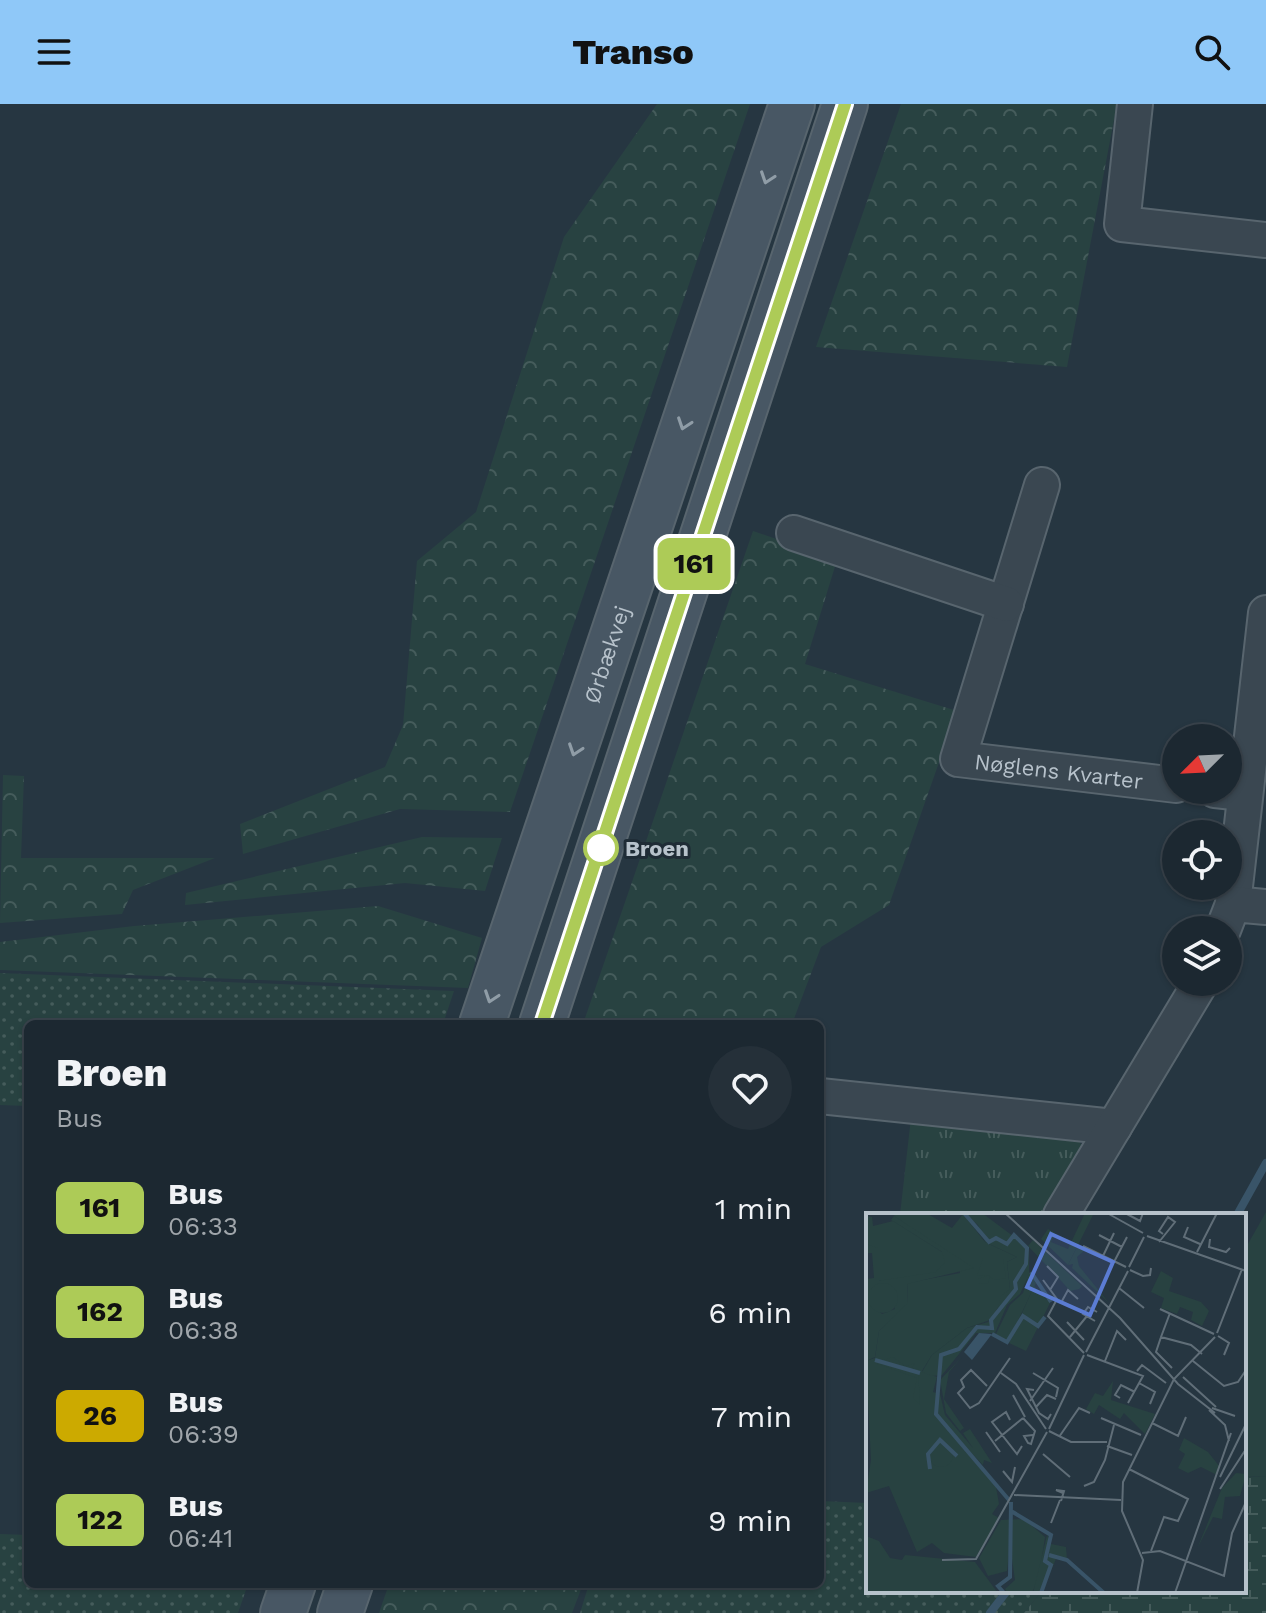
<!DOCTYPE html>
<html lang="en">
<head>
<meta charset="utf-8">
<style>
  :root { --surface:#1c2831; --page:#253039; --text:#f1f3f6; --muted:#a0a6ab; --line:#3a444d; --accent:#8fc8f8 }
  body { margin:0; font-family:"Work Sans",sans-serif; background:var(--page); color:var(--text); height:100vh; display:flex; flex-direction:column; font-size:30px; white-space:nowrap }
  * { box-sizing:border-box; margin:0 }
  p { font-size:26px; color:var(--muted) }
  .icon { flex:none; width:44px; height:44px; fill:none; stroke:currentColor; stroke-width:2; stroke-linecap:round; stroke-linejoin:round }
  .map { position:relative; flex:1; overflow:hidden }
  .sheet { position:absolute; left:24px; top:916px; width:800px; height:568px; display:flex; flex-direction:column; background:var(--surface); border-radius:12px; box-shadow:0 2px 6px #0004,0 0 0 2px var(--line) }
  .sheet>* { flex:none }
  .badge { padding:0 16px; border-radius:12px; font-size:28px; line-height:52px }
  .needle { width:52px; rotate:246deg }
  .controls { position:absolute; left:1162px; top:620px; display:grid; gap:16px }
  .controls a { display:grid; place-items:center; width:80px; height:80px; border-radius:50%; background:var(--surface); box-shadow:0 2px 6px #0004,0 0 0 2px var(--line); font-size:40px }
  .map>.badge { position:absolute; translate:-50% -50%; box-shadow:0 0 0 4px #fff }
  .round { display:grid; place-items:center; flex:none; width:84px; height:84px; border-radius:42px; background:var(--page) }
  .summary { display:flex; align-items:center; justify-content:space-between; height:136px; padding:0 32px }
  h1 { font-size:38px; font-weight:800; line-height:60px }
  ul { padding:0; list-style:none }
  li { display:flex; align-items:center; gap:24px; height:104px; padding:0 32px }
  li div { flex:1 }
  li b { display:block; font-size:30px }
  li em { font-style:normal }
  li .badge { min-width:88px; font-weight:700; text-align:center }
  header { display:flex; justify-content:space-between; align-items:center; height:104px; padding:0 32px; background:var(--accent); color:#111; font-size:36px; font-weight:800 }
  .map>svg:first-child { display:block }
</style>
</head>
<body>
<header><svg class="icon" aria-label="menu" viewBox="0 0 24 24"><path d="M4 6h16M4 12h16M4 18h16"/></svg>Transo<svg class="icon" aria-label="search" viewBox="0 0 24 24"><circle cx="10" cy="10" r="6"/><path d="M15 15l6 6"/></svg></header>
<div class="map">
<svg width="1266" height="1509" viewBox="0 0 1266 1509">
  <defs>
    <pattern id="grass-dots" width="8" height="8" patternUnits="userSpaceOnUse" patternTransform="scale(2)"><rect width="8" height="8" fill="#284241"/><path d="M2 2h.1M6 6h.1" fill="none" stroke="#455c5b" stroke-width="1.8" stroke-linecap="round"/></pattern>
    <pattern id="forest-crowns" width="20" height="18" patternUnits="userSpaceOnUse" patternTransform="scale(2)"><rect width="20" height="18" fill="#284241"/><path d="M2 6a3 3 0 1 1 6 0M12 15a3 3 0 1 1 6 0" fill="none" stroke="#455c5b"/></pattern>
    <pattern id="wetland-marsh" width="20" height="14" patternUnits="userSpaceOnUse" patternTransform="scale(2)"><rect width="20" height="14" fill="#284241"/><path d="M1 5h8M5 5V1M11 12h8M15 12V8" fill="none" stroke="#455c5b"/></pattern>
    <pattern id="park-tufts" width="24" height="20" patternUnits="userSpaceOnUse" patternTransform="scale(2)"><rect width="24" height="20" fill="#284241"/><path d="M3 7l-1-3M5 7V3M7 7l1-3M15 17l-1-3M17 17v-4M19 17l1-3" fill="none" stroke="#455c5b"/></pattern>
  </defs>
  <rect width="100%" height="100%" fill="#263641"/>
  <path fill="url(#grass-dots)" d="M0 869 454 887 443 920H28V1002L0 1001Z
    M820 1397 868 1399V1487H1042L1024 1509H580L589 1480H820Z
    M0 1430 28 1431V1480H248L238 1509H0Z"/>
  <path fill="url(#forest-crowns)" d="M657 0H750L510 708 400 705 243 750 240 720 385 663 403 621 417 457 476 408 564 133Z
    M901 0H1117L1067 263 816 243Z
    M753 427 837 456 805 560 957 607 889 801 821 843 792 920H583Z
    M3 671 24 672 21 754H215L133 786 122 810 0 819Z
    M422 733 502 734 485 787 405 779 185 801 186 789Z
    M378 802 482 834 468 884 0 866V838L134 822Z
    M389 1480H583L572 1509H379Z"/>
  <path fill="url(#wetland-marsh)" d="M1266 1372V1509H1024L1042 1487H1244V1373Z"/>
  <path fill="url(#park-tufts)" d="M911 1014 1076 1030 1084 1047 1042 1111H900Z"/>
  <path fill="#284241" d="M1266 1108V1372L1244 1373V1147Z"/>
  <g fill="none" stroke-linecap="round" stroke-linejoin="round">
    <path stroke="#395468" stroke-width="8" d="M1237 1111 1266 1059
      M990 1509 1007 1487"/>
    <defs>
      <g id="street">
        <path d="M1135 0 1122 120 1266 136"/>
        <path id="s1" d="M1042 381 958 655 1176 681"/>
        <path d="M794 429 1006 500"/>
        <path d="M1215 686 1243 689"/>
        <path d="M1233 800 1266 509"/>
        <path d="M1223 826 1233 800 1266 803"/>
        <path d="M820 992 1114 1023"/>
        <path d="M1061 1111 1201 878"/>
      </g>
      <g id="secondary">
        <path id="s2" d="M482 920 792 0"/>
        <path d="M542 920 845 0"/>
        <path d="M283 1509 293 1480"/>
        <path d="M340 1509 350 1480"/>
      </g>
    </defs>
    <use href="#street" stroke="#58656e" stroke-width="38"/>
    <use href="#secondary" stroke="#58656e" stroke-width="48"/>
    <use href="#street" stroke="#3a4751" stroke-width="34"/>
    <use href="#secondary" stroke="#485764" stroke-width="44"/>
  </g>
  <defs><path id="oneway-chevron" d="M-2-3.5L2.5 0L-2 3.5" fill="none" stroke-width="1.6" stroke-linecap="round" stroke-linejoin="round" transform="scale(2)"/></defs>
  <g stroke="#909da7">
    <use href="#oneway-chevron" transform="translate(767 74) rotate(109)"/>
    <use href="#oneway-chevron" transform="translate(684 320) rotate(109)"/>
    <use href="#oneway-chevron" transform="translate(575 646) rotate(109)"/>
    <use href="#oneway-chevron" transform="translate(491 893) rotate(109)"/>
  </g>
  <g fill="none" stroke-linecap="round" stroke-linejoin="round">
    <defs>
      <path id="line" d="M542 920 845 0"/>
    </defs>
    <use href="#line" stroke="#fff" stroke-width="18"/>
    <use href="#line" stroke="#adcb57" stroke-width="12"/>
  </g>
  <circle fill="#fff" stroke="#adcb57" stroke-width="4" cx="601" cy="744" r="16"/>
  <g text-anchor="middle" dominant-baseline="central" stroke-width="6" stroke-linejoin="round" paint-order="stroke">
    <g font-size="22" fill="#b7c2cb" stroke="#1f2c36">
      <text stroke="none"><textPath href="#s2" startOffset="390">Ørbækvej</textPath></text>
      <text stroke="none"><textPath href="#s1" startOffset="388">Nøglens Kvarter</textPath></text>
    </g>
    <g font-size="22" font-weight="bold" fill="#b7c2cb" stroke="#1f2c36" text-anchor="start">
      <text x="625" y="744">Broen</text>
    </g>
  </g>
  <g transform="translate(866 1109)">
    <rect width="380" height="380" fill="#263641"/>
    <path d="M30 0H60L86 15 97 1 119 29 151 44 141 49 144 76 124 107 101 115 66 142 56 158 71 164 67 179 74 181 79 202 107 235 97 220 104 216 126 250 118 247 117 252 75 209 130 274 133 291 126 301 133 305 110 344 78 340 66 330 51 339 23 273 0 280 5 247 0 148 9 145 13 118 42 89 41 70 94 60V49L28 3ZM219 0H228L202 52 175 26 182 16 189 20 185 29 202 36ZM318 225 342 239 354 254 351 262 335 254 322 260 312 255 319 241 313 237ZM370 260 380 261 374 283 359 284 356 306 347 304 331 336 356 275ZM158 306 179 324 173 364 166 380H142L139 376 149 367 144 332 141 358 122 363 113 345 135 307Z" fill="#284241"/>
    <path d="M28 3 108 55 41 71 42 90 13 118 9 144 0 148V66L8 65 6 40H1L0 31 12 34 13 68 76 39 25 7ZM18 70 29 96 16 101 2 87 6 75ZM167 27 216 73 213 76 204 78 198 71 162 33ZM212 32 219 37 211 44 213 53 243 90 206 55 207 51 202 52ZM117 45H137L140 65 127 67 124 63 122 70 112 71V66L124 62 111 63ZM295 58 307 65 303 78 335 89 343 98 336 113 325 107 327 99 314 94 311 101 295 95 298 85 285 79ZM27 144 39 153 49 150 45 156 52 155 54 192 47 185 51 165 9 150ZM96 144 83 159 78 186 98 215 94 218 80 200 74 167ZM63 242a12 12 0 1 1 24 0a12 12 0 1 1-24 0ZM181 322 185 331 200 334 201 347 190 346 175 380H167Z" fill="#284241" fill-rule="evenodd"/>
    <path d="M97 0H116L163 35V60L170 70 141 131 129 123 144 92 157 80 162 64 154 81 141 92 129 120H110L76 162 66 163 56 159 66 142 101 115 122 109 131 99 135 83 144 76 141 49 151 44 119 29 112 12Z" fill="#284241"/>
    <path d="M2 85a15 15 0 1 1 30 0a15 15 0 1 1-30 0ZM247 168 245 187 289 201 279 221 258 200 254 206 233 192 228 201 220 196 229 180 237 183ZM0 323 13 328 24 345 36 347 39 342 109 349 132 380H0Z" fill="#284241"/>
    <path d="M0 3 6 4 7 13 27 8 76 39 79 49 70 59 12 68V35L0 31ZM168 73 184 90 160 138 143 130Z" fill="#284241"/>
    <path d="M113 120 126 121 106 147 98 139Z" fill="#395468"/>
    <path fill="none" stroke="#395468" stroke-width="4" d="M98 0 123 29 130 25 141 31 148 22 161 35 160 51 149 69 150 76 125 107 126 115 111 114 93 136 75 142 70 201 143 287M165 59 185 89M126 121 141 129 157 103 172 113 179 104M9 147 54 160M64 256 62 241 74 227 91 243M145 298 185 322 179 348 185 352 175 380M183 342 201 347 238 380M138 380 132 373 144 364 145 289"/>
    <path fill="none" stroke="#606e78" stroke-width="2" d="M139 0 254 105 312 171 349 200M241 0 277 20M259 0 274 8 277 0M322 14 318 24 334 31M233 22 256 34M281 23 380 58M344 26 343 34 360 39 364 35M293 29 309 9 302 4 293 18 297 21M217 33 260 54M331 39 351 0M237 43 248 20M248 49 261 24M181 53 192 64 184 77M263 54 278 24M264 57 277 63 284 62 285 55M177 67 191 86 182 103 218 140M253 75 278 95M196 88 202 77 212 86M294 96 348 121M304 100 295 124 325 132 336 141M229 108 217 101 222 94 231 99M201 109 218 127M351 120 376 56M352 123 363 130 358 142M204 124 221 103M295 124 290 139 306 155M220 139 262 58M221 142 277 163 262 190M239 148 251 118 260 127M327 148 358 173 372 169 380 157M271 158 276 152 300 170M135 160 150 171 180 216M167 160 192 175 190 184M317 164 350 194M273 170 289 179 284 191M121 173 105 157 95 167 98 174 92 180 104 195 113 190 144 145M168 177 161 176 173 200 182 206 185 201M147 182 159 204M254 185 249 182 255 172 269 179M164 188 187 155M170 194 181 182 190 186M346 195 369 203M343 197 359 212 363 228M157 205 169 218 165 231 162 230 158 223 167 222M235 205 275 222M144 207 140 199 126 209 151 241 156 233M286 210 312 223 320 204M183 216 218 142M183 218 205 229H241M120 219 134 239M193 224 213 195 224 200M0 228V267M129 228 157 205M241 233 266 242M177 241 204 264M263 256 322 286 312 308 298 304 285 338M137 258 146 269 149 254M354 264 380 211M218 273 228 269 239 247 248 212M354 276 380 236M148 282 255 287M195 288 198 278 190 277 197 280M185 310 194 287M276 340 294 338 358 363 366 320 380 289M76 347 110 346 181 219M271 380 277 347 256 298 257 269 308 166 349 124M309 380 365 220"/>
    <path fill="#5b7cd3" fill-opacity="0.15" stroke="#5b7cd3" stroke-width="4" d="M185 21 247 49 224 102 161 74Z"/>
    <rect width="380" height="380" fill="none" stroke="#b7c2cb" stroke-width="4"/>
  </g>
</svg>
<div class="controls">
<a><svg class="needle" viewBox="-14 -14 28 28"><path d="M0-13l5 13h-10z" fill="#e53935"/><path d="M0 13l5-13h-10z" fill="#a0a6ab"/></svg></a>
<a><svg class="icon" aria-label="locate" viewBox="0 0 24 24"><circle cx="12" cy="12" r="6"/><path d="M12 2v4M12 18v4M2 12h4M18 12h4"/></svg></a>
<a><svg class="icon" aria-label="layers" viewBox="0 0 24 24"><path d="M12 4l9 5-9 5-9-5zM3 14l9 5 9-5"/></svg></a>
</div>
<b class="badge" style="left:694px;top:460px;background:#adcb57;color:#111">161</b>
<section class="sheet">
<div class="summary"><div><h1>Broen</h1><p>Bus</p></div><a class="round"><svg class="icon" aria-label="heart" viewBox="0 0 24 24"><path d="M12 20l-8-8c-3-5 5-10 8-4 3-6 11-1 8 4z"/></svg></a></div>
<ul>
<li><span class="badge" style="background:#adcb57;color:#111">161</span><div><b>Bus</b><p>06:33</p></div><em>1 min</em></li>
<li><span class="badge" style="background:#adcb57;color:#111">162</span><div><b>Bus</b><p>06:38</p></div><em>6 min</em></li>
<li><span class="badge" style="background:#ca0;color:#111">26</span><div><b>Bus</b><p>06:39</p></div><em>7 min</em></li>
<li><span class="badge" style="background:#adcb57;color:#111">122</span><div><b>Bus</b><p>06:41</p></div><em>9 min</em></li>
</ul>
</section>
</div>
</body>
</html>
